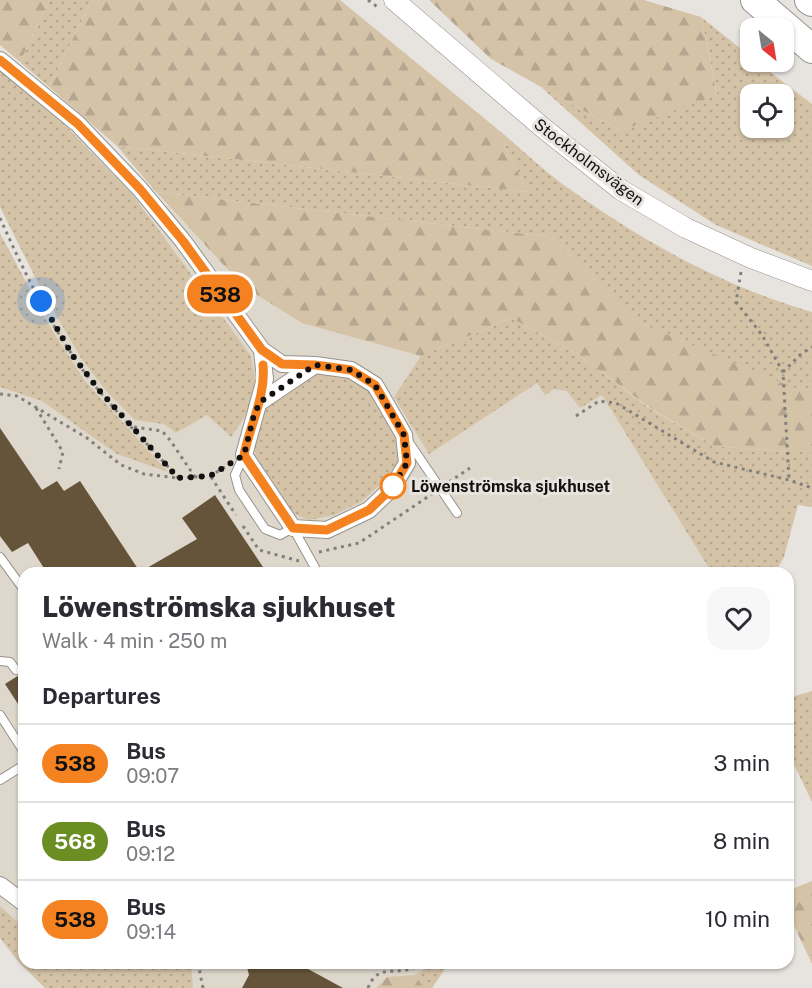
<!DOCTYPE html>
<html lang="en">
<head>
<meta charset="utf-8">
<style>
  :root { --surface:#fff; --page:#f7f7f7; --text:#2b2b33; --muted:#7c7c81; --line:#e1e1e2 }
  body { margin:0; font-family:"Public Sans",sans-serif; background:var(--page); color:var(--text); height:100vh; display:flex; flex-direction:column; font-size:22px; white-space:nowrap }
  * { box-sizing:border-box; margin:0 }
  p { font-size:20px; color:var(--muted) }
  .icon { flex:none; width:33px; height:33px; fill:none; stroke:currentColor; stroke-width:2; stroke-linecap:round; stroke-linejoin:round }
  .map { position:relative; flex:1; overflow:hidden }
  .side { position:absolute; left:18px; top:567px; width:776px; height:402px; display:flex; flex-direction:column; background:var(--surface); border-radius:18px; box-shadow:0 2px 4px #0004 }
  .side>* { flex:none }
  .badge { padding:0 12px; border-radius:20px; font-size:21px; line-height:39px }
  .needle { width:39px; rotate:150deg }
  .tools { position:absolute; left:740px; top:18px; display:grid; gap:12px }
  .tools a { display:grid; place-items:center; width:54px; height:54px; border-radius:12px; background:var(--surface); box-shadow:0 2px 4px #0004; font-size:30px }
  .you { position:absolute; width:30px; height:30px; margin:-15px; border:4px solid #fff; border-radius:50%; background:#1a73e8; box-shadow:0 0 0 9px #1a73e833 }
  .map>.badge { position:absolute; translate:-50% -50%; box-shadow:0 0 0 3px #fff }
  h2 { padding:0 24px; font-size:22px; line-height:54px }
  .round { display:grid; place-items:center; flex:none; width:63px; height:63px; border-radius:18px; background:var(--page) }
  .summary { display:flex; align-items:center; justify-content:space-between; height:102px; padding:0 24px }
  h1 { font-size:28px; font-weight:800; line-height:45px }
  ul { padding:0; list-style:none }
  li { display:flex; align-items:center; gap:18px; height:78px; padding:0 24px; border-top:2px solid var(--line) }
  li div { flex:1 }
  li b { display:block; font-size:22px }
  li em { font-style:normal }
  li .badge { min-width:66px; font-weight:700; text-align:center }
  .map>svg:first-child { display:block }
</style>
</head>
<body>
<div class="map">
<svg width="812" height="988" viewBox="0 0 812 988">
  <defs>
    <pattern id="grass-dots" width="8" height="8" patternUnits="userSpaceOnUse" patternTransform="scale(1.5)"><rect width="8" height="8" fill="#d5c3a7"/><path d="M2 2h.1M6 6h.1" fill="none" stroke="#b6a68f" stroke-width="1.8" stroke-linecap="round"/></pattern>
    <pattern id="forest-firs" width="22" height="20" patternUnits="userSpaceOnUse" patternTransform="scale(1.5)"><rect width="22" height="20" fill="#d5c3a7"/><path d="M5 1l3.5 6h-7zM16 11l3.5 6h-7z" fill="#b6a68f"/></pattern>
  </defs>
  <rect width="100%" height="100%" fill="#e7e4df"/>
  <path fill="#ded7cb" d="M167 205 243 286 577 354 712 573H24V963H449L432 988H45L17 960 0 938V293Z"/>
  <path fill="url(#grass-dots)" fill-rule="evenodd" d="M50 0H92L49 87 20 62Z
    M701 17 750 56V62H757L812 104V266L716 225 639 175 541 87 620 131 717 94ZM750 94H783V128H750Z
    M0 71 64 124 133 195 251 356 256 384 246 415 231 437 207 415 176 433 164 424 135 420 107 392 81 358 40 287 0 207Z
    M495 127C517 145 538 166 561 183 637 238 721 286 812 312V390L792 388 635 321 552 237 156 192 117 146 528 192Z
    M0 233 50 327 85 381 168 472 117 454 42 401 0 387Z
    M511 318 577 354 652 410 715 446 789 452H812V507L798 505 784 557 775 573H712L602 395 580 408 567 391 554 389 545 395 537 383 429 454 394 397 421 356Z
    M318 372 345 375 367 388 398 437 399 451 397 463 381 484 361 502 334 515 309 520 292 513 255 459 254 434 262 409Z
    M812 691V802L788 752V698Z
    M0 906 24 928V963H64L72 969 80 963H191L193 988H45L17 960 0 938Z
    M437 963H449L432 988H425L414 975Z"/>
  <path fill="url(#forest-firs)" d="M0 0H50L20 62 0 45Z
    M92 0H340L495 127 528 192 117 146 49 87Z
    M429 0H644L701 17 717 95 620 131 491 59Z
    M156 192 552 237 635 321 792 387 812 390V452H789L715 446 653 410 577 354 511 318 421 356 302 323 243 286Z
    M812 881V964L788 913V894L792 889Z
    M414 975 425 988H376L387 977Z"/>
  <path fill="#655439" d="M0 428 42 490 57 481 64 491 80 481 140 572 197 539 182 518 215 495 267 573H47L28 543 12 552 0 536Z
    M24 672V713L5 684Z
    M246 963H297L343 988H242L249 975Z"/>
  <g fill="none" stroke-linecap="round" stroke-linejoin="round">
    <defs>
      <path id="service" d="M408 441 457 513
        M244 455 235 475 239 490 265 529 280 535 293 528 318 573
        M0 557 24 590
        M0 661 10 662 16 670
        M0 715 24 752
        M0 780 24 765"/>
      <path id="minor" d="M0 60 78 124 140 189 183 241 262 350 282 364 315 365 351 370 375 385 404 435 407 463 392 488 369 510 327 530 293 528 244 455 265 379 262 350
        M260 402 315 365
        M0 885 24 903"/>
      <path id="tertiary" d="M394 0 542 127 621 190 686 228 751 258 812 281"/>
      <path id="motorway" d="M755 0 812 49
        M809 0 812 2"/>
    </defs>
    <use href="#service" stroke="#96938f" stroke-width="10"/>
    <use href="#minor" stroke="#96938f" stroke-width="18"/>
    <use href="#tertiary" stroke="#96938f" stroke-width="21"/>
    <use href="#motorway" stroke="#96938f" stroke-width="30"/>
    <path stroke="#82807d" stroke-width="3" stroke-dasharray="3 4.5" stroke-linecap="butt" d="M368 0 379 8
      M0 218C21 265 44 313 73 356 102 400 143 438 178 478
      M741 272 736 302 762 335 783 372 789 480
      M783 372 801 354 812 347
      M0 394 17 396 87 438 121 465 144 474 178 478 210 476 225 467
      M36 408 63 452 59 469
      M576 416 599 401 616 403 714 462 789 480 812 488
      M134 427 162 431 170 440 195 477
      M211 477 236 515
      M449 482 470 468
      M243 526 259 550 299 561
      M319 552 359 543 432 494
      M198 963 203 988
      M368 988C376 967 389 973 406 970 413 969 419 965 426 963"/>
    <use href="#service" stroke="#fff" stroke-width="8"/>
    <use href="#minor" stroke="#fff" stroke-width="16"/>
    <use href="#tertiary" stroke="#fff" stroke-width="20"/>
    <use href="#motorway" stroke="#fff" stroke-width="28"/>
  </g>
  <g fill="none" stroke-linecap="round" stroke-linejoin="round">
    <defs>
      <path id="line" d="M0 60 78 124 140 189 183 241 262 350 282 364 315 365 351 370 375 385 404 435 407 463 392 488 369 510 327 530 293 528 244 455C250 425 266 396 263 365"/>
    </defs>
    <use href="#line" stroke="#fff" stroke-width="14"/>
    <use href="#line" stroke="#f58220" stroke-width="9"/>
    <path stroke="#12110f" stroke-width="6" stroke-dasharray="0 10.8" d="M41 301 73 356 99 390 178 478 210 476 244 455 254 415 260 402 315 365 351 370 375 385 404 435 407 463 392 488 393 486"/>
  </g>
  <circle fill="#fff" stroke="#f58220" stroke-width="3" cx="393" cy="486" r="12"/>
  <g text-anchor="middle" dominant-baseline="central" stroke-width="6" stroke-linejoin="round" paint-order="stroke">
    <g font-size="16" fill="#12110f" stroke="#e7e4df">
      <text transform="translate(589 162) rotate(37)">Stockholmsvägen</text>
    </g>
    <g font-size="16" font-weight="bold" fill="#12110f" stroke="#e7e4df" text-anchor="start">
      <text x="411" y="486">Löwenströmska sjukhuset</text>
    </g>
  </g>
</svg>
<div class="tools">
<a><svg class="needle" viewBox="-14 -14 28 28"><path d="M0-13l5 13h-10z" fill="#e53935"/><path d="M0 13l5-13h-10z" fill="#7c7c81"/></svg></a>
<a><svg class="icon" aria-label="locate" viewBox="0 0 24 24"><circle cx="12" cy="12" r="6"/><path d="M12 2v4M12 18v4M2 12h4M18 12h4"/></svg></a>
</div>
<div class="you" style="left:41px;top:301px"></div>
<b class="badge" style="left:220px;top:294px;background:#f58220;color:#111">538</b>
<section class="side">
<div class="summary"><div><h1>Löwenströmska sjukhuset</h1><p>Walk · 4 min · 250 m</p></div><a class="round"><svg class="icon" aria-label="heart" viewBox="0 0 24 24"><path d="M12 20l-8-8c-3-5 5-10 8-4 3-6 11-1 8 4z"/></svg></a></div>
<h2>Departures</h2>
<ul>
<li><span class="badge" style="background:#f58220;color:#111">538</span><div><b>Bus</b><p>09:07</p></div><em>3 min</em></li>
<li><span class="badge" style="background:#6b8e23;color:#fff">568</span><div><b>Bus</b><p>09:12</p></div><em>8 min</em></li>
<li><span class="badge" style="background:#f58220;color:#111">538</span><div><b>Bus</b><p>09:14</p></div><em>10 min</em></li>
</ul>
</section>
</div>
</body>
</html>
